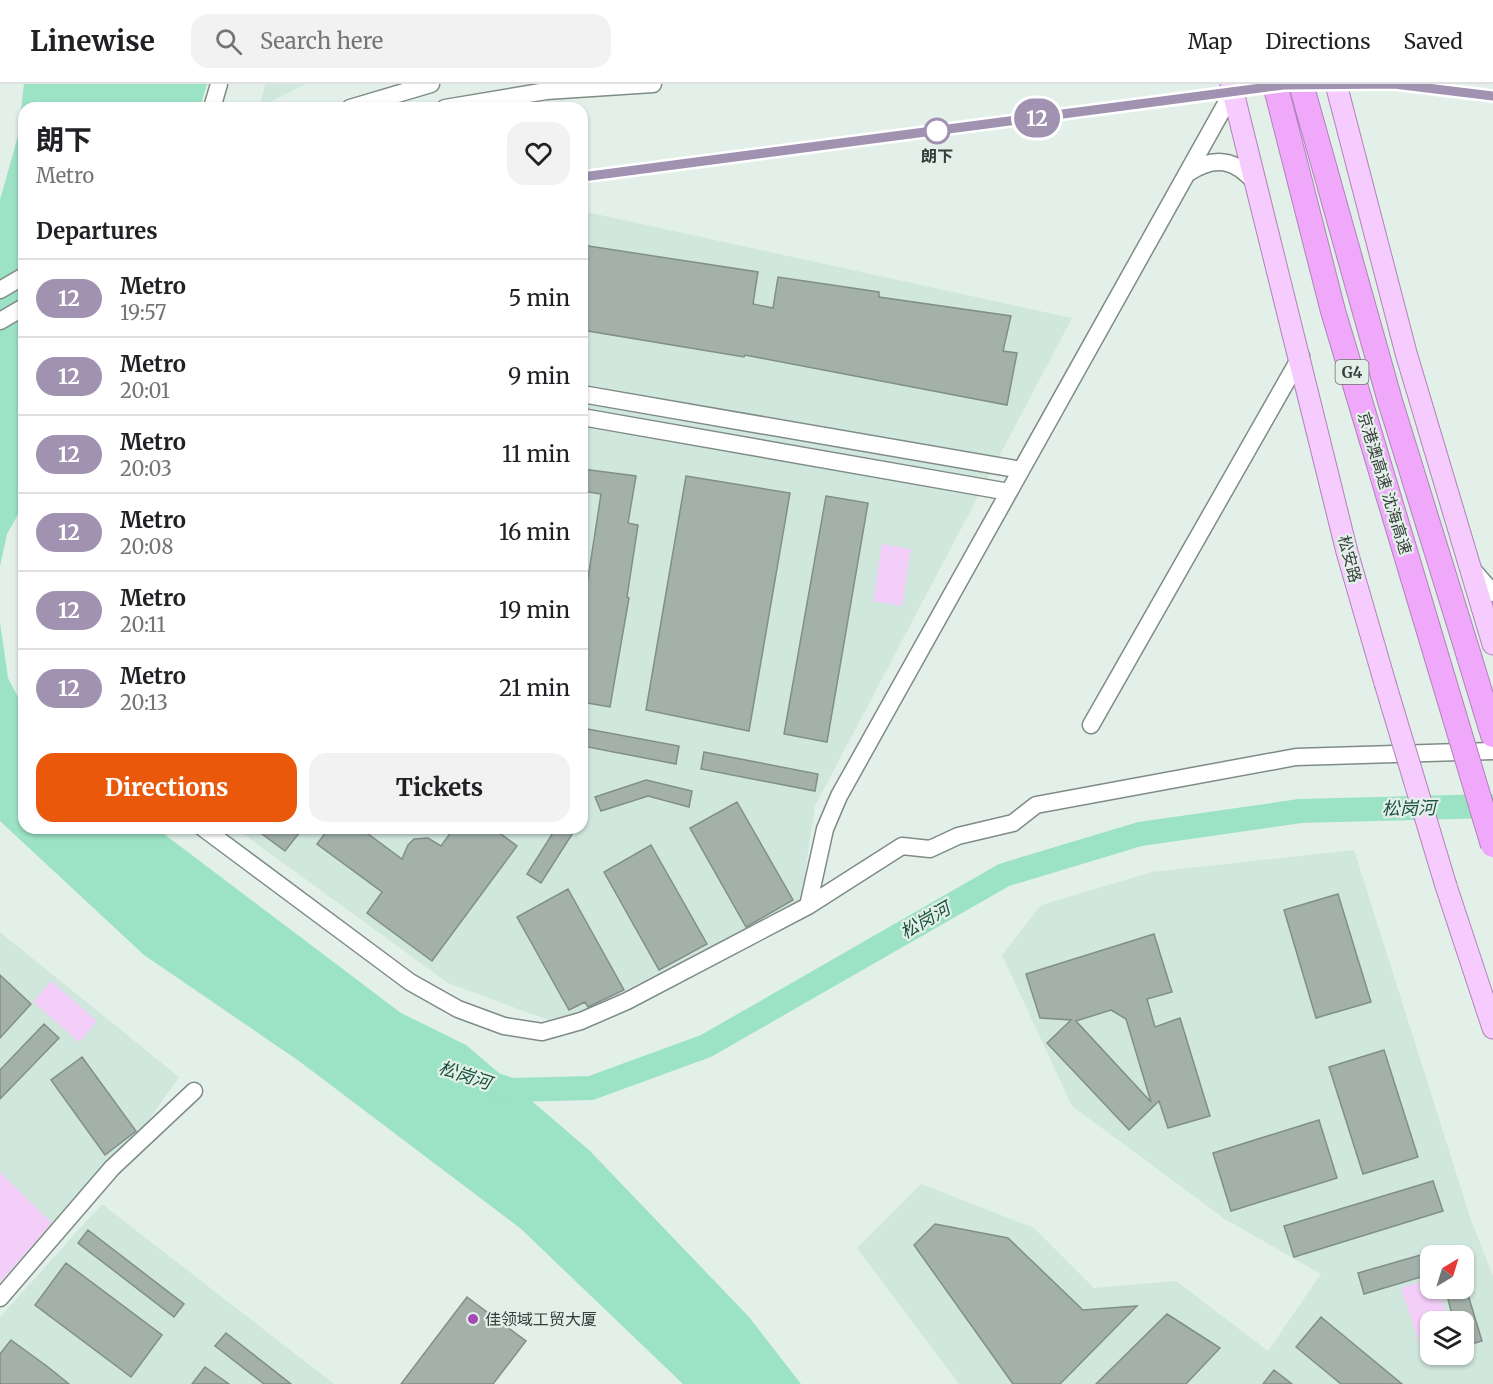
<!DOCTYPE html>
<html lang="en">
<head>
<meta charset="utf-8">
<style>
  :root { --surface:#fff; --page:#f2f2f2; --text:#202124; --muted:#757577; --line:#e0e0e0; --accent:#ea580c }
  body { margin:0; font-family:Merriweather,"Noto Sans SC",serif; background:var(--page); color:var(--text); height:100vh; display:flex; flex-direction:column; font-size:22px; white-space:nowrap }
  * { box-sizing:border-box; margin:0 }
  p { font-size:20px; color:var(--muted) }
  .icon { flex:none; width:33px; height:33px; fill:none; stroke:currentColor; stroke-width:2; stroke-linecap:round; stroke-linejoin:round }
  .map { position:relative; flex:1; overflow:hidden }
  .side { position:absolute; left:18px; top:18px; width:570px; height:732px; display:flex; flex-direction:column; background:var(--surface); border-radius:18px; box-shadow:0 2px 4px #0004 }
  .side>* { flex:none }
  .badge { padding:0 12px; border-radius:20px; font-size:21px; line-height:39px }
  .needle { width:39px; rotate:38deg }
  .tools { position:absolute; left:1420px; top:1161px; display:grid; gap:12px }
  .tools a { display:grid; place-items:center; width:54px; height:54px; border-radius:12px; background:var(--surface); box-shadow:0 2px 4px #0004; font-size:30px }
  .map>.badge { position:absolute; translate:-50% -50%; box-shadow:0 0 0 3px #fff }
  h2 { padding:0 18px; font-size:22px; line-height:54px }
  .round { display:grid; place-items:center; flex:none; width:63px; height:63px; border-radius:18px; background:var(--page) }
  .head { display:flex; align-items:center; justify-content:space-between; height:102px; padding:0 18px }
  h1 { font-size:28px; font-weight:700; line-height:45px }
  .button { display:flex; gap:12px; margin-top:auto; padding:12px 18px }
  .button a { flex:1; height:69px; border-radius:18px; background:var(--accent); color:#fff; font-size:24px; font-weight:700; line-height:69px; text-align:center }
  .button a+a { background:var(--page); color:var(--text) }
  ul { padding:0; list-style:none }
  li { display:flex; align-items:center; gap:18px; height:78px; padding:0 18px; border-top:2px solid var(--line) }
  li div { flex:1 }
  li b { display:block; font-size:22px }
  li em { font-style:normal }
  li .badge { min-width:66px; font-weight:700; text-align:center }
  header { display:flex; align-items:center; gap:36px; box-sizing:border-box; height:84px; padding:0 30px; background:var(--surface); border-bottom:2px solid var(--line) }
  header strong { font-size:28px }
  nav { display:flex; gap:33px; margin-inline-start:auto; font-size:21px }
  .search { width:420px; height:54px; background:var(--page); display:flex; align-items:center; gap:15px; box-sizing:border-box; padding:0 21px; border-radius:18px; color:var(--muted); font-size:22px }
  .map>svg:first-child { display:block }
</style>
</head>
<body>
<header>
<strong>Linewise</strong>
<div class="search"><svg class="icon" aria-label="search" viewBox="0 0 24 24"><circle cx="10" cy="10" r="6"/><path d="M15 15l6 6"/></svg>Search here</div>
<nav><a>Map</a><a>Directions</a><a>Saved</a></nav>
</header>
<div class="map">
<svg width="1493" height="1300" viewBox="0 0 1493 1300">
  <rect width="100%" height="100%" fill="#e2f0e9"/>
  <path fill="#d0e7dd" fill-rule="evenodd" d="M265 0H305L260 23Z
    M582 127 1072 234 815 722 801 816 559 940 448 899 235 744H582Z
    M1354 766 1471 1136 1493 1192V1300H959L857 1164 921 1100 1034 1144 1094 1204 1176 1197 1268 1267 1321 1190 1225 1135 1072 1022 1002 871 1041 821 1152 788ZM1431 1172H1464V1204H1431ZM1431 1238H1464V1270H1431Z
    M0 848 179 993 141 1047 52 1139 0 1088Z
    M102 1120 334 1300H0V1233Z"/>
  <path fill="#f3cef8" d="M882 460 911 465 902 522 873 517Z
    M51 897 97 937 79 958 33 918Z
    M0 1088 52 1139 0 1198Z
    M1431 1194V1204L1438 1205 1449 1237 1431 1238V1270L1441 1271 1425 1276 1401 1204Z"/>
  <path fill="#9ce2c5" d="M24 0H207L200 24H24V420L7 450 0 482V116L18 52Z
    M0 538 8 594 24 625V744H156L401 929 466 961 589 1066 749 1233 801 1300H683L520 1144 299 977 144 871 0 737Z"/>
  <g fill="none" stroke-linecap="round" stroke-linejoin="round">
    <path stroke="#9ce2c5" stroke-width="24" d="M487 998 511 1006 591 1004 706 962 1004 791 1140 750 1300 727 1493 722"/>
  </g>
  <path fill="#a3b1aa" stroke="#828f89" stroke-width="1.5" fill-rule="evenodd" d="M582 161 758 188 753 220 773 224 778 193 879 208V213L1011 232 1003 267 1017 269 1007 321 745 271 744 273 582 246Z
    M582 385 636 392 628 439 638 441 627 513 629 514 610 623 582 618V533L601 410 582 407Z
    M686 392 790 409 749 647 646 626Z
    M826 412 868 419 827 658 784 650Z
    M582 644 679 662 676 680 582 662Z
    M704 668 818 690 815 707 701 685Z
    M646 696 692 707 689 723 648 712 601 727 595 713Z
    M737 718 793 816 746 843 690 744Z
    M254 744H303L285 767Z
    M329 744H360L402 775 408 761 414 755 428 754 441 762 454 744H493L517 762 432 877 367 829 382 808 317 760Z
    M556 744H576L541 799 527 790Z
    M651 761 707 860 659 886 604 788Z
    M568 805 624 906 588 923 585 918 569 926 517 833Z
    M1338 810 1371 918 1316 934 1284 826Z
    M1154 850 1172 908 1147 915 1155 943 1180 934 1210 1032 1168 1044 1159 1017 1129 1046 1047 959 1071 936 1040 934 1026 890ZM1111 926 1126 935 1151 1018 1076 937Z
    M0 891 31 920 0 954Z
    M44 940 59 954 0 1015V986Z
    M1384 966 1418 1073 1363 1090 1329 983Z
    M82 973 136 1047 105 1071 51 996Z
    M1319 1036 1337 1094 1231 1127 1213 1069Z
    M1433 1097 1443 1127 1294 1173 1284 1142Z
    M935 1140 1008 1154 1083 1226 1137 1222 1060 1300H1013L914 1161Z
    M88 1146 184 1220 174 1233 78 1159Z
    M1431 1168V1190L1364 1210 1358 1189Z
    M66 1179 162 1251 131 1293 35 1221Z
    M1445 1204H1466L1482 1257 1464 1262V1238H1454Z
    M467 1213 526 1257 493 1300H401Z
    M1167 1230 1220 1264 1186 1300H1096Z
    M1321 1233 1402 1300H1341L1296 1263Z
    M226 1249 291 1300H264L215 1262Z
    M11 1256 48 1283 69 1300H0V1270Z
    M205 1283 229 1300H192Z
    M1274 1286 1292 1300H1263Z"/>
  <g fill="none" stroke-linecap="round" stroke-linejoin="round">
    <defs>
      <path id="minor" d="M212 24 219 0
        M350 24 431 0
        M445 24 546 7 653 0
        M1188 89C1215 71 1236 75 1256 100
        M0 206 24 192
        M0 237 24 223
        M582 310 1021 386
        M582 333 1009 408
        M1472 485 1493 509
        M1091 641 1301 272
        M203 744 410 898 458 925 504 942 542 948 581 937 627 917 808 822 902 762 930 765 958 752 1013 739 1036 721 1296 673 1493 667
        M808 822 825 745 839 712 1233 7
        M0 1214 112 1084 194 1007"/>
      <path id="major" d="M1231 0 1347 468 1385 599
        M1336 0 1406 269 1493 560
        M1446 802 1493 944"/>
      <path id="highway" d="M1469 572 1493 651"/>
    </defs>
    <use href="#minor" stroke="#7f8c86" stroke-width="19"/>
    <use href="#major" stroke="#af83b7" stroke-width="23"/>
    <use href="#highway" stroke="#af83b7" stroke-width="26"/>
    <use href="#minor" stroke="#fff" stroke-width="16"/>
    <use href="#major" stroke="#f6cbfd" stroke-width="21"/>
    <use href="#highway" stroke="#f0a8fb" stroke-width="24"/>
    <defs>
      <path id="major-bridge" d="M1385 599 1446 802"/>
      <path id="highway-bridge" d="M1275 0 1333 227 1493 761
        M1301 0 1390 317 1469 572"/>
    </defs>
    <use href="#major-bridge" stroke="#af83b7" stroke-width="23" stroke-linecap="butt"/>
    <use href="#highway-bridge" stroke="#af83b7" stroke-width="26" stroke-linecap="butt"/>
    <use href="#major-bridge" stroke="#f6cbfd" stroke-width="21"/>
    <use href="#highway-bridge" stroke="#f0a8fb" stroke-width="24"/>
  </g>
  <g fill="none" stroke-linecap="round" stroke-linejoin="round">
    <defs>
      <path id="line" d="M582 93 1284 1 1394 0 1493 12"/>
    </defs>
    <use href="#line" stroke="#fff" stroke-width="14"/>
    <use href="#line" stroke="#a192b2" stroke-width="9"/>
  </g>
  <circle fill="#fff" stroke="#a192b2" stroke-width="3" cx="937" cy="47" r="12"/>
  <circle fill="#a549b4" stroke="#e2f0e9" stroke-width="2" cx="473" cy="1235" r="6"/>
  <g text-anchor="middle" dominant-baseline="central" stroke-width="4.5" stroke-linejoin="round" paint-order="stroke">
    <rect fill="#e2f0e9" stroke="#6a736e" stroke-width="1.5" x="1335.5" y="276" width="33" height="24" rx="4.5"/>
    <g font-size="15" font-weight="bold" fill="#373d3a">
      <text x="1352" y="288">G4</text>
    </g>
    <g font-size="16" font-weight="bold" fill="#373d3a" stroke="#e2f0e9">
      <text x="937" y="72">朗下</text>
    </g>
    <g font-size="16" fill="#373d3a" stroke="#e2f0e9">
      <text transform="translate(1385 399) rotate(73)">京港澳高速 沈海高速</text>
      <text transform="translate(1350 475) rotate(75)">松安路</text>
    </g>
    <g font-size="16" fill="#373d3a" stroke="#e2f0e9" text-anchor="start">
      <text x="485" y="1235">佳领域工贸大厦</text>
    </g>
    <g font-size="18" font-style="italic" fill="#1b523f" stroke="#e2f0e9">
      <text transform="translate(1409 724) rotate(-1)">松岗河</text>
      <text transform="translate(925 836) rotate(-30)">松岗河</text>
      <text transform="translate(465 991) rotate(18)">松岗河</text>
    </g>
  </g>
</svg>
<div class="tools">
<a><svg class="needle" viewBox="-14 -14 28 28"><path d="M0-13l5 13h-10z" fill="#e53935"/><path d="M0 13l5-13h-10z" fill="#757577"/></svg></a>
<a><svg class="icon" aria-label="layers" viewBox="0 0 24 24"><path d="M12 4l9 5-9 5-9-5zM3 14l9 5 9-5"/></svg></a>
</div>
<b class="badge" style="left:1037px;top:34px;background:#a192b2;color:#fff">12</b>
<section class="side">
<div class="head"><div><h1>朗下</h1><p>Metro</p></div><a class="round"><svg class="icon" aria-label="heart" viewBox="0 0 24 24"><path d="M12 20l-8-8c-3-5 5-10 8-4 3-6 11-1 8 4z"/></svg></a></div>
<h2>Departures</h2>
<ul>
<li><span class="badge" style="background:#a192b2;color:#fff">12</span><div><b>Metro</b><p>19:57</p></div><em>5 min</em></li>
<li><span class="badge" style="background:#a192b2;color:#fff">12</span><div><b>Metro</b><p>20:01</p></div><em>9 min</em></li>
<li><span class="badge" style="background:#a192b2;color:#fff">12</span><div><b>Metro</b><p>20:03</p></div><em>11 min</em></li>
<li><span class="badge" style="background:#a192b2;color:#fff">12</span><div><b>Metro</b><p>20:08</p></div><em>16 min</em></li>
<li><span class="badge" style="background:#a192b2;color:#fff">12</span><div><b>Metro</b><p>20:11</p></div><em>19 min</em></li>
<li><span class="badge" style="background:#a192b2;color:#fff">12</span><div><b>Metro</b><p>20:13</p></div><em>21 min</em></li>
</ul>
<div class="button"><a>Directions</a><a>Tickets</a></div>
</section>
</div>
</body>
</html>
